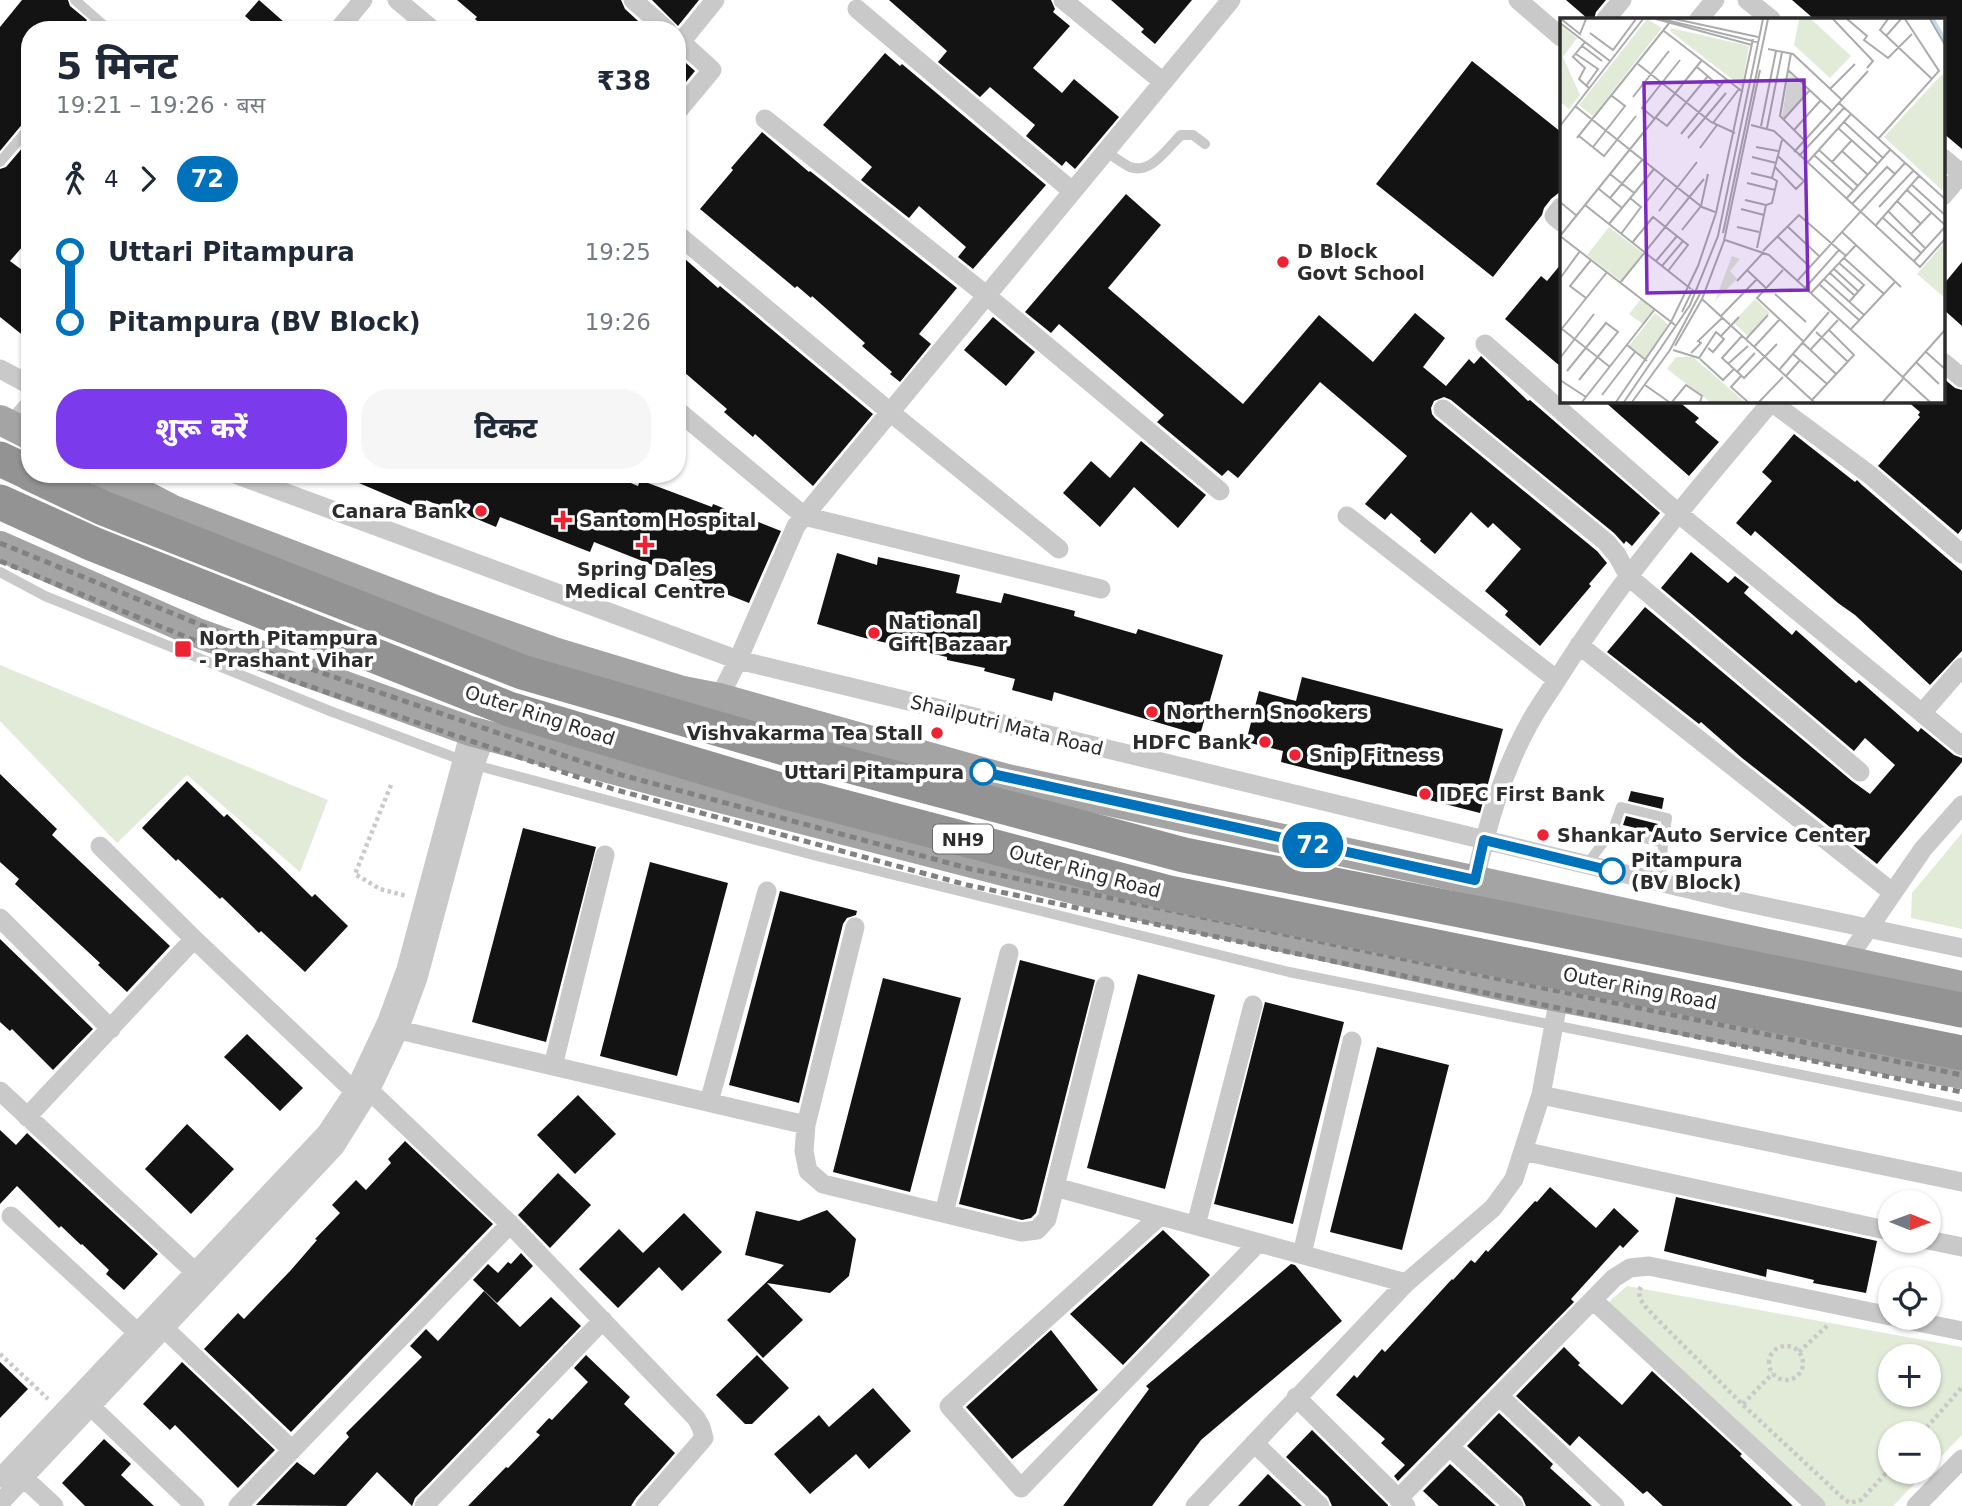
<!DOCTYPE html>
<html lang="hi">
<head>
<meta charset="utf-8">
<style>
  :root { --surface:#fff; --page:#f6f6f7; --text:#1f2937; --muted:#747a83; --accent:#7c3aed }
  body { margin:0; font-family:"DejaVu Sans","Noto Sans Devanagari",sans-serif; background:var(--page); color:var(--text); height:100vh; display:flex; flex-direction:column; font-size:26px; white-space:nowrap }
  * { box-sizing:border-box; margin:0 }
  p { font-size:23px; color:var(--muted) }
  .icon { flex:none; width:38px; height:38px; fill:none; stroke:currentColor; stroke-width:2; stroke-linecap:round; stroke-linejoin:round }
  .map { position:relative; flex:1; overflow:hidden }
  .details { position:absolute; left:21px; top:21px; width:665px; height:462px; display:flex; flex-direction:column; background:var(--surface); border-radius:28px; box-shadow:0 2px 5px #0004 }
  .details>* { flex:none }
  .badge { padding:0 14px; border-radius:23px; font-size:24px; line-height:46px }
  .needle { width:46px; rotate:91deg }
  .buttons { position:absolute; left:1878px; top:1190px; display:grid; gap:14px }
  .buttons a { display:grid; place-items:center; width:63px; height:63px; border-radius:50%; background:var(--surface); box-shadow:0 2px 5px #0004; font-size:35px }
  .map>.badge { position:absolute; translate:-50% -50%; box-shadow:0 0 0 4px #fff }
  .legs { display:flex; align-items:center; gap:10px; height:77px; padding:0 35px; font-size:23px }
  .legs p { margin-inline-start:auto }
  .head { display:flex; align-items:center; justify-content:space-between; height:119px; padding:0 35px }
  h1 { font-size:38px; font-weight:800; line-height:52px }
  .button { display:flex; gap:14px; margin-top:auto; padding:14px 35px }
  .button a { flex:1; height:80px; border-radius:28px; background:var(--accent); color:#fff; font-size:28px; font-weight:800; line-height:80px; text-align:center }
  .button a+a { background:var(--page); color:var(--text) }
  ul { padding:0 35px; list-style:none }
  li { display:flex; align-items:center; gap:24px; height:70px; font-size:26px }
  li i { display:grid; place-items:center; width:10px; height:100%; margin:0 9px; background:currentColor }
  li i::after { content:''; width:18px; height:18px; margin:-9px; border:5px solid; border-radius:50%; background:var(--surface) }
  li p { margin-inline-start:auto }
  li:first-child i { background:linear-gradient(#0000 50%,currentColor 0) }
  li:last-child i { background:linear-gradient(currentColor 50%,#0000 0) }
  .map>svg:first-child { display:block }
</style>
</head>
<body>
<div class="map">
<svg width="1962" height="1506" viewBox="0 0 1962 1506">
  <rect width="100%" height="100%" fill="#fff"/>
  <path fill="#e2ebd8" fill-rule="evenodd" d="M0 665 328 800 300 872 187 775 117 843 0 721Z
    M1962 833V929L1911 918 1912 893Z
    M1627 1286 1962 1347V1435L1929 1469 1928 1433H1890V1472H1926L1893 1506H1817L1604 1306ZM1890 1356H1928V1395H1890Z"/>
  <path fill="#131313" d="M22 0H68L70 6 87 20 79 30H30V120L24 122 0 151V27Z
    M259 0 293 30H261L245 16Z
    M457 0H621L625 9 648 30H488L475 19 477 17Z
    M652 0H699L678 26Z
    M889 0H1051L1055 9 1053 12 1070 26 1033 68 1062 93 1074 79 1119 117 1075 169 1066 161 1062 166 1026 136 1035 125 990 87 980 97 938 62 947 51Z
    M1111 0H1192L1155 44 1141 32 1144 29Z
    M1566 0H1606L1596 12 1594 19H1588Z
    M1792 0H1962V149L1943 133V19H1814Z
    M885 53 900 66 902 64 1046 185 973 269 958 257 966 247 919 206 909 218 861 180 872 167 823 125Z
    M677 55 695 71 677 93Z
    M1472 61 1561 132V191L1551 199 1544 208 1542 215 1493 277 1376 184Z
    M762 132 809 172 810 171 957 288 919 334 931 344 900 382 890 374 892 372 862 346 865 343 812 296 811 298 797 286 795 288 700 209 733 170 731 168Z
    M30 139V238L10 261 30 276V341L0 317V169L6 167Z
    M1126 194 1161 225 1108 288 1243 404 1319 315 1373 362 1415 313 1445 338 1423 367 1446 386 1469 359 1474 364 1481 356 1528 401 1530 400 1660 513 1632 546 1626 541 1624 544 1614 533 1451 400 1444 397 1434 401 1431 408 1432 414 1435 418 1597 551 1607 563 1589 584 1591 586 1540 646 1505 615 1508 611 1485 591 1521 549 1493 523 1488 528 1471 512 1435 554 1420 541 1421 539 1391 513 1385 520 1365 504 1407 456 1320 382 1238 478 1228 470 1222 476 1157 422 1164 415 1059 324 1051 333 1025 312Z
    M677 252 718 288 720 286 873 414 813 486 755 434 753 437 724 412 727 409 677 366Z
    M1962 262V326L1943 309V285Z
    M1561 264V367L1505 319 1541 276 1547 281Z
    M993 317 1035 352 1006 386 964 350Z
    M1943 378 1955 388 1962 390V529L1958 534 1878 466 1920 417 1918 415 1920 412 1907 401H1943Z
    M1604 401H1678L1699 418 1695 422 1719 442 1689 476Z
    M1794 434 1855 482 1857 480 1862 485 1962 571V651L1930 685 1855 615 1838 603 1755 531 1751 536 1736 523 1772 481 1762 472Z
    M1141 441 1206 495 1178 528 1134 487 1100 527 1063 493 1091 461 1110 478Z
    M338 474H609L638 486 640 480 712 507 713 504 781 531 749 603 594 542 590 552 500 517 496 527 465 514 460 515 454 509 445 508 426 500 422 510Z
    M1691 552 1728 583 1735 576 1749 587 1744 593 1792 635 1796 630 1856 683 1859 680 1918 732 1921 728 1954 755 1962 758V762L1877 864 1742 758 1701 722 1699 724 1607 652 1645 607 1852 781 1870 794 1895 765 1865 738 1854 751 1661 588Z
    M837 553 877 565 878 557 960 575 956 593 1001 603 1004 593 1075 611 1074 616 1136 634 1138 629 1223 655 1200 735 1054 692 1052 701 1012 690 1015 679 984 671 985 668 947 660V657L861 637 817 624Z
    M1302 677 1503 729 1480 813 1281 762 1283 751 1246 742 1259 691 1296 701Z
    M0 774 57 829 52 835 170 946 127 992 98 965 100 963 15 884 19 879 0 862Z
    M187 781 224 817 227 814 312 897 315 894 348 926 305 972 261 931 259 933 222 897 220 899 178 859 176 861 142 828Z
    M1631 791 1664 798 1662 809 1628 801Z
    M1626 816 1658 824 1657 833 1623 825Z
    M523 828 596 847 546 1042 472 1022Z
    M650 862 728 883 677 1076 600 1056Z
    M780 891 857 911 856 915 847 918 843 924 799 1103 729 1085Z
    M0 939 93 1029 53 1070 12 1029 10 1031 0 1022Z
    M1020 960 1095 980 1036 1213 1031 1218 1022 1220 959 1204Z
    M1138 974 1215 995 1165 1189 1087 1168Z
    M883 978 961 998 910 1192 833 1172Z
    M1265 1002 1344 1022 1293 1224 1214 1204Z
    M247 1034 303 1088 280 1111 224 1057Z
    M1377 1047 1449 1065 1402 1250 1330 1232Z
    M578 1095 616 1134 575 1174 537 1135Z
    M187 1124 234 1169 191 1214 145 1169Z
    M0 1130 16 1145 27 1133 158 1254 124 1290 106 1274 109 1270 82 1244 81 1245 61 1226 59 1228 17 1186 0 1204Z
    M405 1141 493 1224 291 1432 204 1349 238 1313 244 1319 291 1270 317 1240 315 1239 340 1213 332 1205 356 1180 366 1190 391 1163 388 1159Z
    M558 1173 591 1205 550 1248 518 1215Z
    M1550 1187 1596 1228 1614 1208 1639 1231 1623 1248 1620 1245 1571 1299 1574 1302 1398 1481 1394 1476 1405 1465 1381 1443 1385 1439 1336 1395 1354 1375 1357 1378 1382 1349 1385 1352 1452 1279 1453 1280 1471 1260 1475 1263 1486 1250 1488 1252 1535 1201 1537 1202Z
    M1676 1197 1877 1241 1866 1293 1813 1283 1814 1280 1767 1269 1766 1277 1664 1251Z
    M827 1210 856 1239 849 1276 830 1293 767 1283 803 1320 763 1358 727 1320 784 1265 745 1255 756 1211 799 1221Z
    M684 1213 722 1252 682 1291 659 1267 618 1308 579 1269 619 1229 643 1253Z
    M1163 1230 1210 1275 1123 1365 1070 1314Z
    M521 1253 533 1266 497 1303 473 1280 488 1264 498 1273 508 1262 511 1264Z
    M1291 1264 1295 1265 1342 1321 1201 1440 1152 1506H1063L1149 1389 1146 1386Z
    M484 1291 520 1327 551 1297 581 1326 415 1498 412 1506 377 1472 346 1506 256 1505 297 1462 314 1475 349 1437 346 1433 422 1357 410 1346 426 1329 438 1341Z
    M1051 1330 1098 1390 1012 1459 966 1407Z
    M1564 1347 1580 1363 1578 1365 1622 1405 1652 1371 1742 1454 1740 1456 1793 1506H1663L1647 1491 1643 1494 1579 1436 1570 1446 1516 1396Z
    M586 1355 630 1397 624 1404 675 1453 636 1498 631 1506H468L506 1467 508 1468 540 1435 536 1432 549 1418 552 1420 588 1382 574 1368Z
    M757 1355 789 1388 752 1424H745L716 1395Z
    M0 1362 28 1389 0 1418Z
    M182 1362 275 1450 238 1488 175 1425 170 1430 143 1404Z
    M873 1388 911 1431 869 1469 856 1454 810 1494 774 1454 819 1415 829 1427Z
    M1499 1413 1553 1464 1550 1468 1592 1506H1526L1522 1497 1467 1446Z
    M1312 1430 1388 1505V1506H1332L1328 1497 1286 1457Z
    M104 1439 131 1464 121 1475 154 1506H85L62 1483Z
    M1450 1464 1496 1506H1439L1423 1491Z
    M1268 1474 1302 1506H1238Z"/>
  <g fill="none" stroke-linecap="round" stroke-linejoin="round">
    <path stroke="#c9c9c9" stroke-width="4.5" stroke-dasharray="3.5 3.5" stroke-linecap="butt" d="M391 785 355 874 380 889 407 896
      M1641 1287 1639 1290 1640 1299 1645 1306 1654 1316 1742 1404 1845 1500 1850 1503 1861 1500 1890 1469
      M1769 1363a17 17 0 1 1 34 0a17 17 0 1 1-34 0Z
      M1799 1352 1829 1324
      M0 1354 48 1399
      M1743 1404 1773 1373
      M1922 1433 1962 1387"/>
    <path stroke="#c9c9c9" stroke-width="10" d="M75 0 109 30
      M1106 152C1113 156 1122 163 1130 167 1151 175 1168 147 1181 135H1193L1205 144
      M0 162 30 127
      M0 572 45 596 330 711 475 765 813 855 1289 972 1962 1107
      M1613 830 1663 843
      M1587 864 1613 830 1621 807 1667 818 1663 843 1661 882"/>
    <path stroke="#c9c9c9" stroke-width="19" d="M397 0 433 30
      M633 0 667 30
      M1063 0 1163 82
      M1518 0 1561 37
      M1747 0 1771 19
      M857 9 1072 191
      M1606 19 1622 0
      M1699 19 1715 0
      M338 30 363 0
      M677 38 712 70 677 112
      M681 42 715 0
      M765 119 986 295 1220 491
      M1943 158 1962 174
      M1943 196 1962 173
      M1561 207 1554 216 1561 222
      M677 234 890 412 1059 549
      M1485 344 1679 514 1962 746
      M1943 362 1962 378
      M0 369 30 385
      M1770 401 1870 475 1962 554
      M1443 409 1606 542 1617 555 1629 577 1860 772
      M677 410 804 516 1101 589
      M11 426 30 404
      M235 474 738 660 1734 900 1962 948
      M1347 516 1557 680
      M1579 645 1892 892
      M719 698 738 660 796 526 1231 0
      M1922 713 1962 667
      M100 846 194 939 354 1091
      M1475 880C1487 826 1502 773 1529 724 1538 707 1550 691 1560 675 1622 577 1698 489 1772 401
      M0 918 111 1029
      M855 927 806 1125 804 1151 808 1171 823 1184 1021 1232 1037 1230 1047 1219 1105 986
      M1846 961 1923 849 1962 805
      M399 1030 806 1125
      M553 1066 605 855
      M0 1091 195 1272
      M370 1091 510 1224 696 1418 701 1427 704 1438 645 1506
      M1541 1095 1962 1182
      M709 1102 767 891
      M27 1117 194 939
      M1523 1151 1890 1231
      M1055 1187 1406 1283
      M944 1213 1009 953
      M11 1216 138 1333
      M1160 1216 949 1406 1021 1488 1258 1243
      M1196 1225 1253 1005
      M1928 1240 1962 1247
      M1302 1254 1352 1041
      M1593 1300 1816 1506
      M1898 1318 1962 1331
      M165 1329 292 1450
      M1499 1396 1615 1506
      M1296 1397 1406 1506
      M82 1398 195 1506
      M1254 1443 1320 1506
      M1450 1447 1514 1506
      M0 1478 326 1133 354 1091 387 1021 406 969 470 731
      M24 1478 54 1506
      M1398 1499 1614 1278 1630 1268 1649 1266 1890 1316
      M0 1503 335 1147 370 1091 399 1030 418 978 475 765 486 735
      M238 1506 510 1224
      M424 1506 603 1320
      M1195 1506 1406 1283 1493 1208 1514 1179 1541 1095 1559 997
      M1916 1506 1962 1459"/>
    <path stroke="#a4a4a4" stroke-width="30" d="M0 420 30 435
      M104 474 173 510 433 609 551 651 683 691 719 698 1007 779 1962 986
      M0 546 195 632 470 731 709 795 1128 903 1522 990 1962 1074"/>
    <path stroke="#939393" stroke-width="35" d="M0 459 30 473"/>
    <path stroke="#818181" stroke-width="5" stroke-dasharray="7 5" stroke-linecap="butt" d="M0 543 299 665 618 774 971 869 1962 1075
      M0 561 294 681 613 789 967 885 1962 1092"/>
    <path stroke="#939393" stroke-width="35" d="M31 474 103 508 522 672 805 754 1184 855 1962 1010
      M0 502 93 544 509 709 790 793 1169 893 1962 1053"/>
  </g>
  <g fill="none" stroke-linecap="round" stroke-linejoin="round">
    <defs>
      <path id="line-1" d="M983 772 1475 880 1484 840 1612 871"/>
    </defs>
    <use href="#line-1" stroke="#fff" stroke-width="16"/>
    <use href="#line-1" stroke="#0072bc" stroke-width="10"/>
  </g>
  <g fill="#ef2233" stroke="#fff" stroke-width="2.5">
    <circle cx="1283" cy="262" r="7"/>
    <circle cx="481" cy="511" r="7"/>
    <path d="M559.5 509.5h7v7h7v7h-7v7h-7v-7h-7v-7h7z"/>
    <path d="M641.5 534.5h7v7h7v7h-7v7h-7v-7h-7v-7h7z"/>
    <circle cx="874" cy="633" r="7"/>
    <rect x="174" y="640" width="18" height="18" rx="3.5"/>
    <circle cx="1152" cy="712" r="7"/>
    <circle cx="937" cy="733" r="7"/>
    <circle cx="1265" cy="742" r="7"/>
    <circle cx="1295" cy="755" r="7"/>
    <circle cx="1425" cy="794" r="7"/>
    <circle cx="1543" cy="835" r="7"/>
  </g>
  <g fill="#fff" stroke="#0072bc" stroke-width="3.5">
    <circle cx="983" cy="772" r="12"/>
    <circle cx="1612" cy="871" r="12"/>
  </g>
  <g text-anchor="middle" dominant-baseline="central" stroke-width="7" stroke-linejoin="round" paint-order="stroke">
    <rect fill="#fff" stroke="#6b6b6b" stroke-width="2" x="933" y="824.5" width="60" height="29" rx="5"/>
    <g font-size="18" font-weight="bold" fill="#2c2c2c">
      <text x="963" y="839">NH9</text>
    </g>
    <g font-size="19" font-weight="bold" fill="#2c2c2c" stroke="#fff" text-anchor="start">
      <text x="1297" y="251">D Block<tspan x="1297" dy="22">Govt School</tspan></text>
      <text x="467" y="511" text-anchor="end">Canara Bank</text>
      <text x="579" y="520">Santom Hospital</text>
      <text x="645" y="569" text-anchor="middle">Spring Dales<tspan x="645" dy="22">Medical Centre</tspan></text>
      <text x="888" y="622">National<tspan x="888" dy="22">Gift Bazaar</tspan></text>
      <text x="199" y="638">North Pitampura<tspan x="199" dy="22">- Prashant Vihar</tspan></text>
      <text x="1166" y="712">Northern Snookers</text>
      <text x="923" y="733" text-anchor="end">Vishvakarma Tea Stall</text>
      <text x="1251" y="742" text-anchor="end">HDFC Bank</text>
      <text x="1309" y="755">Snip Fitness</text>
      <text x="1439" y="794">IDFC First Bank</text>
      <text x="1557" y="835">Shankar Auto Service Center</text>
    </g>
    <g font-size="19" fill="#2c2c2c" stroke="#fff">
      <text transform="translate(540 715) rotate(18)">Outer Ring Road</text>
      <text transform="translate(1007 725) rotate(14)">Shailputri Mata Road</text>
      <text transform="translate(1085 871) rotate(15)">Outer Ring Road</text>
      <text transform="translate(1640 988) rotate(11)">Outer Ring Road</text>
    </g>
    <g font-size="19" font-weight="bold" fill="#2c2c2c" stroke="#fff" text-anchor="end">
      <text x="964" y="772">Uttari Pitampura</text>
      <text x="1631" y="860" text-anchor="start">Pitampura<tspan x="1631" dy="22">(BV Block)</tspan></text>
    </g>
  </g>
  <g transform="translate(1560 18)">
    <rect width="385" height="385" fill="#fff"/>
    <path d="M87 1 102 10 33 98 19 87ZM239 1H251L291 38 270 60 234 27ZM0 7 17 20 3 39 20 77 9 91 0 84ZM111 10 189 28 182 69 110 13ZM229 55 249 74 224 101 222 99ZM382 56 385 62V175L324 119ZM49 209 83 235 61 263 27 237ZM385 224V280L357 256ZM172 238 180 241 170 253 177 261 155 283ZM81 281 95 291 84 307 69 296ZM195 281 210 295 188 318 173 304ZM95 295 108 306 85 341 69 328ZM116 339H133L185 384H150L107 351Z" fill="#e2ebd8"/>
    <path fill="none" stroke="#c2dcec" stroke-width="3.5" d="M373 1 385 22"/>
    <path fill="none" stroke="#ababab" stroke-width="2" d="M1 1 20 16 26 1M96 1 192 27M102 1 197 24M115 1 198 19M273 1 313 43 307 50M287 1 307 18 304 22 328 40 352 16M328 1 320 12 372 61M370 1 385 27M0 5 50 43M104 13 183 74M30 15 53 32 76 1M326 18 341 1M25 24 13 39 25 50 19 61 29 70M22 28 42 43M208 31 233 36 282 82M231 35 220 98 244 122M16 36 38 51 26 68M78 46 151 104 175 115M137 49 159 68M228 52 272 93M270 71 295 46M73 79 109 33M279 85 385 181M15 88 142 189 155 194M95 99 107 108 148 58M94 100 82 90 120 42M223 102 250 72M284 104 323 140M153 105 179 71M191 107 214 113 360 249 385 221M0 108 83 1M201 108 216 33M207 110 222 34M278 110 318 146M234 112 261 82M121 116 166 61M19 118 44 138 76 98M17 120 110 4M128 120 166 75M318 121 379 53 345 1M33 129 65 88 52 78M196 129 218 133M140 130 157 107M259 132 298 168M282 133 308 157M234 134 308 53M254 137 294 173M239 138 284 90M192 139 216 145M272 144 292 122M247 145 291 96M215 149 236 171 244 163 218 138M191 155 212 160M50 156 74 175M187 165 215 172M352 167 385 197M39 171 62 190M347 172 385 207M50 180 82 142M286 181 330 132M185 182 206 187M87 183 105 160M337 183 361 206M0 184 17 198M292 186 327 149 335 156M25 187 131 271M319 189 353 153M181 191 204 197M99 193 137 144M328 193 365 230M322 199 361 235M49 206 94 151M316 207 359 158M227 208 259 238M177 209 199 214M122 212 141 188 148 156M282 214 341 269M163 215 208 1M61 216 81 189 70 180M351 216 371 195M0 218 142 42M0 218 115 307M217 218 250 249M165 222 209 237 370 384M72 225 93 199 128 227 108 253M197 230 206 187 212 185 217 163 212 160 222 122M203 233 239 197 286 238M284 240 324 276M96 243 117 218M354 243 385 209M279 245 304 267 289 284M102 248 123 223M274 251 299 274M187 252 206 270M223 252 197 280 244 324M270 255 295 278M1 259 20 233M264 261 304 297M238 262 345 145M177 263 203 235M60 265 144 161M259 266 299 302M245 270 279 232M251 275 296 227M215 276 246 304M26 280 10 268 31 242M142 281 254 384M122 294 133 271M161 298 197 261M2 311 50 349M291 311 335 264M0 313 47 254M256 314 287 343M161 318 179 299M182 318 162 340 184 360 217 326M186 321 208 297M243 325 276 356M67 327 87 343M115 328 142 281 164 223 200 52M194 329 220 301M251 331 278 302M113 332 139 340 156 314 164 321 153 334 148 330M366 334 385 351M131 335 141 325 138 323 162 300M233 336 267 366M0 340 34 296M140 341 163 362 174 351M356 344 379 366M168 346 188 328M219 352 269 294M7 353 46 305 58 314 19 362M177 354 195 335M181 358 171 369 188 384M226 358 240 342M342 360 385 312M0 362 26 379M85 367 109 384M42 377 75 334M252 382 294 337 269 312M22 384 95 291M56 384 111 304 138 248 156 195 193 21M64 384 130 287 158 218 203 1M72 384 110 332 141 274M112 384 126 367 142 378 140 384M199 384 223 359M323 384 343 361"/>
    <path fill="#7b2cbf" fill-opacity="0.15" stroke="#7b2cbf" stroke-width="3.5" d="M244 62 248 272 87 275 84 65Z"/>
    <rect width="385" height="385" fill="none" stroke="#2c2c2c" stroke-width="3.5"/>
  </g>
</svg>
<div class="buttons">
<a><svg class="needle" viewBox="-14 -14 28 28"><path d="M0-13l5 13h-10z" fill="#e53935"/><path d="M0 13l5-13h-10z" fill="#747a83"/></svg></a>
<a><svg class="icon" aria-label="locate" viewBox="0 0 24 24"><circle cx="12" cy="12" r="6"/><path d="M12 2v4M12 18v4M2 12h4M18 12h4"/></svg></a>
<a>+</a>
<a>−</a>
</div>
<b class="badge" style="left:1313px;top:845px;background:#0072bc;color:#fff">72</b>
<section class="details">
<div class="head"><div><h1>5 मिनट</h1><p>19:21 – 19:26 · बस</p></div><b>₹38</b></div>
<div class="legs"><svg class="icon" aria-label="walk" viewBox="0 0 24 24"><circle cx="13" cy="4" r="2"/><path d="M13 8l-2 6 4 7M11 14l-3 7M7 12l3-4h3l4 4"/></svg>4<svg class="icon" aria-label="forward" viewBox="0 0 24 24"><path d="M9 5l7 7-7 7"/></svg><b class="badge" style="background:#0072bc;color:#fff">72</b></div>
<ul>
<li><i style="color:#0072bc"></i><b>Uttari Pitampura</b><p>19:25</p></li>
<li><i style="color:#0072bc"></i><b>Pitampura (BV Block)</b><p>19:26</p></li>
</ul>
<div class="button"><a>शुरू करें</a><a>टिकट</a></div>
</section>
</div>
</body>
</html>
